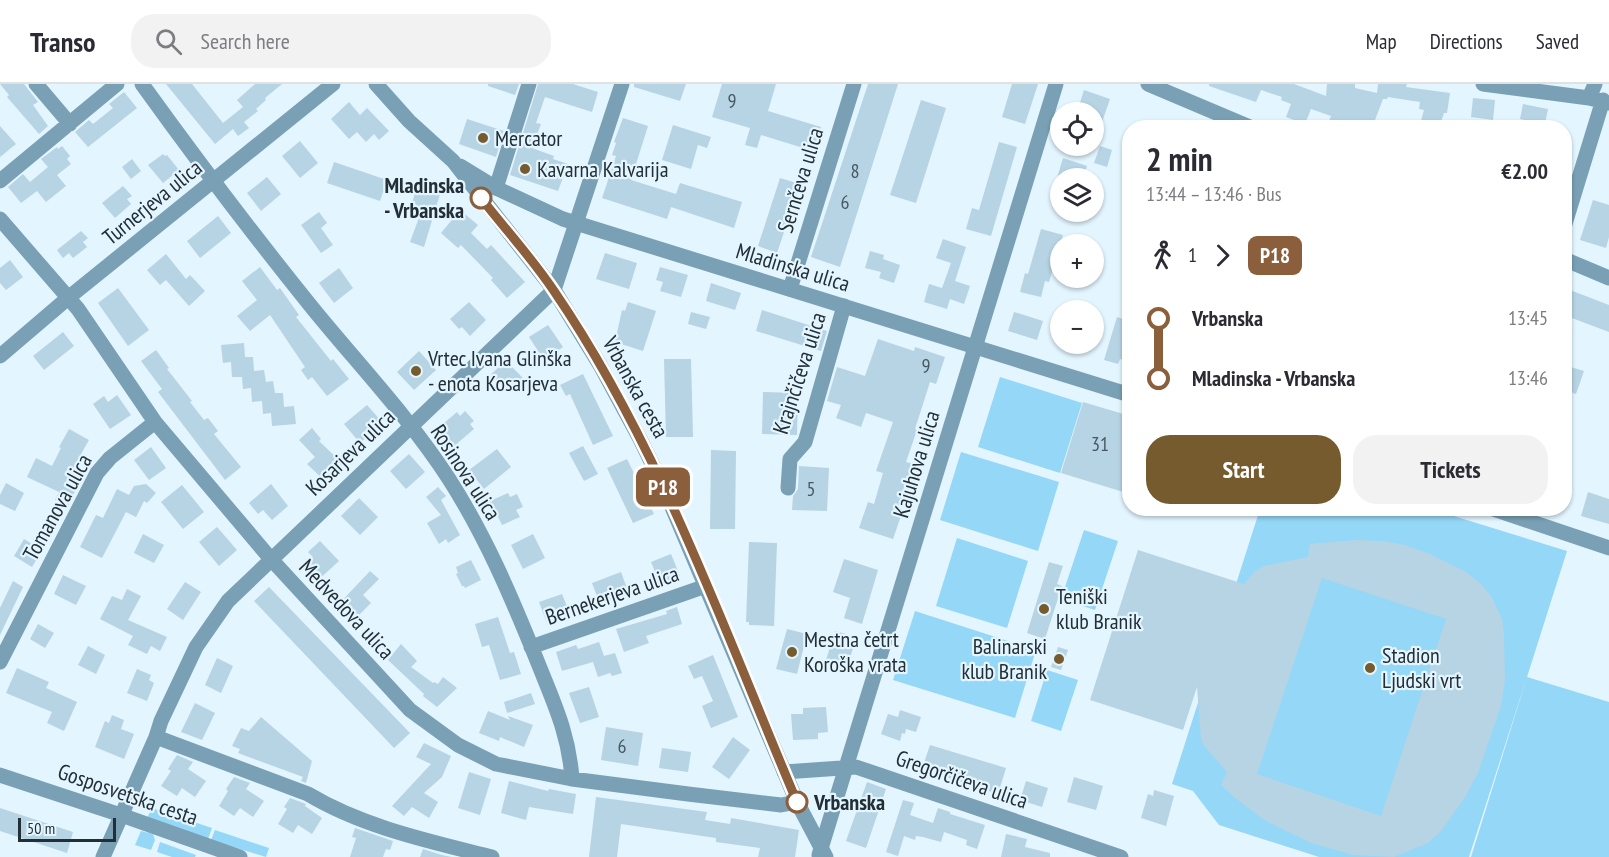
<!DOCTYPE html>
<html lang="en">
<head>
<meta charset="utf-8">
<style>
  :root { --surface:#fff; --page:#f2f2f3; --text:#2b2b33; --muted:#7c7c81; --line:#e1e1e2; --accent:#755b2d }
  body { margin:0; font-family:"PT Sans Narrow",sans-serif; background:var(--page); color:var(--text); height:100vh; display:flex; flex-direction:column; font-size:22px; white-space:nowrap }
  * { box-sizing:border-box; margin:0 }
  p { font-size:20px; color:var(--muted) }
  .icon { flex:none; width:33px; height:33px; fill:none; stroke:currentColor; stroke-width:2; stroke-linecap:round; stroke-linejoin:round }
  .map { position:relative; flex:1; overflow:hidden }
  .drawer { position:absolute; left:1122px; top:36px; width:450px; height:396px; display:flex; flex-direction:column; background:var(--surface); border-radius:24px; box-shadow:0 2px 4px #0004 }
  .drawer>* { flex:none }
  .badge { padding:0 12px; border-radius:9px; font-size:21px; line-height:39px }
  .fabs { position:absolute; left:1050px; top:18px; display:grid; gap:12px }
  .fabs a { display:grid; place-items:center; width:54px; height:54px; border-radius:50%; background:var(--surface); box-shadow:0 2px 4px #0004; font-size:30px }
  .scale { position:absolute; left:18px; bottom:15px; width:98px; box-sizing:border-box; padding-left:6px; border:3px solid #232f35; border-top:0; font-size:16px; line-height:21px; white-space:nowrap; color:#232f35; -webkit-text-stroke:4px #e3f5ff; paint-order:stroke }
  .map>.badge { position:absolute; translate:-50% -50%; box-shadow:0 0 0 3px #fff }
  .legs { display:flex; align-items:center; gap:9px; height:66px; padding:0 24px; font-size:20px }
  .legs p { margin-inline-start:auto }
  .head { display:flex; align-items:center; justify-content:space-between; height:102px; padding:0 24px }
  h1 { font-size:33px; font-weight:700; line-height:45px }
  .cta { display:flex; gap:12px; margin-top:auto; padding:12px 24px }
  .cta a { flex:1; height:69px; border-radius:24px; background:var(--accent); color:#fff; font-size:24px; font-weight:700; line-height:69px; text-align:center }
  .cta a+a { background:var(--page); color:var(--text) }
  ul { padding:0 24px; list-style:none }
  li { display:flex; align-items:center; gap:21px; height:60px; font-size:22px }
  li i { display:grid; place-items:center; width:9px; height:100%; margin:0 8px; background:currentColor }
  li i::after { content:''; width:15px; height:15px; margin:-8px; border:4px solid; border-radius:50%; background:var(--surface) }
  li p { margin-inline-start:auto }
  li:first-child i { background:linear-gradient(#0000 50%,currentColor 0) }
  li:last-child i { background:linear-gradient(currentColor 50%,#0000 0) }
  header { display:flex; align-items:center; gap:36px; box-sizing:border-box; height:84px; padding:0 30px; background:var(--surface); border-bottom:2px solid var(--line) }
  header strong { font-size:28px }
  nav { display:flex; gap:33px; margin-inline-start:auto; font-size:21px }
  .search { width:420px; height:54px; background:var(--page); display:flex; align-items:center; gap:15px; box-sizing:border-box; padding:0 21px; border-radius:24px; color:var(--muted); font-size:22px }
  .map>svg:first-child { display:block }
</style>
</head>
<body>
<header>
<strong>Transo</strong>
<div class="search"><svg class="icon" aria-label="search" viewBox="0 0 24 24"><circle cx="10" cy="10" r="6"/><path d="M15 15l6 6"/></svg>Search here</div>
<nav><a>Map</a><a>Directions</a><a>Saved</a></nav>
</header>
<div class="map">
<svg width="1609" height="773" viewBox="0 0 1609 773">
  <rect width="100%" height="100%" fill="#e3f5ff"/>
  <path fill="#95d7f7" d="M1000 293 1082 319 1060 389 978 363Z
    M961 368 1059 398 1038 467 940 436Z
    M1260 425H1431L1567 467 1527 593 1609 618V773H1471L1527 593 1469 773H1319L1219 741 1193 707 1172 700Z
    M1084 446 1118 457 1095 526 1061 515Z
    M957 454 1028 477 1007 544 936 522Z
    M915 527 1036 566 1015 634 893 596Z
    M1047 586 1078 596 1061 647 1031 637Z
    M152 724 212 744 208 755 147 734Z
    M215 746 269 764 266 773 211 756Z
    M141 747 153 750 155 756 151 766 135 761Z
    M160 758 196 771 195 773H172L157 768Z"/>
  <path fill="#b6d4e4" fill-rule="evenodd" d="M0 0H24L38 18 33 21 48 42 39 50 7 13 9 11Z
    M166 0H192L223 39 243 23 237 16 255 0H282L265 14 266 16 256 25 258 27 244 38 249 44 238 52 233 45 215 60Z
    M488 0H519L515 11 488 2Z
    M538 0H573L598 8 592 28 545 13 536 39 541 40 532 64 554 72 553 75 568 80 558 107 510 91Z
    M634 0H686L680 17 634 3Z
    M722 0H776L768 27 821 43 813 67 761 51 757 64 745 61 750 44 712 33Z
    M868 0H898L840 183 811 173Z
    M1012 0H1038L1025 40 1002 33Z
    M1209 0H1294L1326 12 1327 0H1355V4L1377 9 1378 0H1407L1406 3 1450 9 1447 29H1444L1439 44H1419L1424 26 1419 25 1420 18 1388 13 1387 15H1383L1372 44H1346L1329 37 1331 32 1311 25 1305 40 1286 33 1291 20 1281 16 1282 13 1261 6 1256 18 1209 2Z
    M1084 6 1110 15 1102 38 1094 35V28H1077Z
    M124 8 137 24 88 63 75 48 89 36 93 40 113 24 109 20Z
    M1473 14 1495 16 1493 36 1471 33Z
    M921 16 946 24 916 119 890 111Z
    M349 18 360 31 367 24 389 47 379 56 374 50 366 58 357 48 349 55 331 35Z
    M1523 20 1548 25 1545 40 1520 35Z
    M623 34 648 42 631 96 676 110 680 99 742 118 734 144 671 123 667 135 602 114 616 72 612 71 616 59 614 58Z
    M467 35 504 47 496 73 459 60Z
    M673 41 711 53 707 64 698 61 691 85 662 76Z
    M0 42 16 60 0 73Z
    M300 57 318 79 300 94 282 72Z
    M999 58 1017 63 991 152 966 145 972 124 979 126Z
    M62 62 70 72 67 75 71 80 57 91 66 102 46 118 37 107 21 119 8 103 23 90 30 98 48 83 41 75 57 63 58 65Z
    M1100 62 1112 66 1107 83 1094 79Z
    M163 70 165 72 167 71 179 86 163 99 148 81Z
    M1063 74 1087 82 1083 94H1057Z
    M132 75 141 87 131 95 122 83Z
    M334 78 387 96 380 117 327 99Z
    M267 93 281 110 261 127 247 109Z
    M780 94 800 100 777 169 758 162Z
    M123 102 132 112 127 115 131 120 115 134 102 119Z
    M417 103 440 110 424 163 410 158 420 131 409 128Z
    M1593 116 1609 121V153L1606 164 1580 156Z
    M460 126 478 141 471 149 487 165 491 161 525 198 507 214 491 196 493 194 461 161 458 164 441 149Z
    M319 128 327 139 321 144 333 161 321 169 301 141Z
    M218 132 231 149 200 174 187 157Z
    M1041 145 1063 151 1049 198 1045 197 1041 213 1020 208 1025 189 1028 190Z
    M81 147 88 154 83 158 87 163 73 174 69 169 63 174 57 166Z
    M943 155 966 163 955 197 970 202 964 220 950 215 947 225 924 218 929 200 942 204 951 179 936 174Z
    M870 167 884 171 883 175 900 181 894 199 879 194 881 188 865 184Z
    M605 169 637 179 629 205 596 195Z
    M166 170 186 195 190 191 205 207 189 222 166 196 160 201 147 186Z
    M10 176 23 193 6 206 0 199V184Z
    M260 183 277 206 280 204 299 231 296 233 331 277 333 275 349 295 327 312 312 293 308 296 301 286 305 283 270 231 250 247 237 232 257 216 242 197Z
    M660 183 688 191 681 213 660 207 663 198 656 196Z
    M339 184 353 204 334 219 319 199Z
    M711 199 741 209 735 226 706 217Z
    M118 204 149 246 128 262 98 219Z
    M1570 206 1609 221V248L1564 231V220Z
    M469 218 486 236 470 252 462 243 459 245 450 235Z
    M628 218 656 227 643 267 615 258 622 226 625 227Z
    M762 226 827 247 821 267 756 247Z
    M691 228 710 233 706 245 688 240Z
    M1014 228 1043 237 1037 256 1008 247Z
    M1117 233 1129 237 1125 250 1130 251V278L1120 275 1118 280 1104 276Z
    M548 241 563 263 544 276 529 253Z
    M63 248 74 262 44 286 33 272Z
    M878 255 914 267 915 263 945 273 936 300 930 298 915 345 917 346 906 378 914 380 910 392 913 393 909 405 906 404 898 428 902 429 893 455 859 444 868 418 874 420 883 389 876 387 893 338 866 329 861 343 836 334 841 321 827 317 837 283 865 292Z
    M244 259 245 273H253L254 287 264 286 266 298 273 297 275 309H283L284 323 294 322 296 340 272 342 271 329 263 330 262 317 252 318 251 304 243 305 242 293H232L231 278 223 279 221 261Z
    M156 266 169 284 167 285 192 317 190 318 204 336 208 334 218 347 214 350 241 383 225 396 158 308 162 305 141 277Z
    M419 267 436 286 414 306 397 288Z
    M664 275H691L693 353H666Z
    M506 277 523 294 508 309 491 290Z
    M1564 281 1584 287 1576 310 1564 306Z
    M583 290 613 352 593 361 570 310 566 312 560 301Z
    M763 308 798 309 797 351 762 350Z
    M117 311 131 331 110 345 93 320 104 312 108 318Z
    M1083 318 1130 332V410L1061 389Z
    M367 321 383 339 360 359 344 340Z
    M465 327 474 337 470 340 474 345 453 363 437 345 457 328 460 332Z
    M312 344 321 355 319 357 343 380 326 398 307 380 315 373 299 356Z
    M69 345 89 356 72 386 77 388 69 404 75 407 68 422 55 416 59 408 27 393 36 374 52 382 61 364 59 363Z
    M583 362 598 390 584 397 569 369Z
    M151 363 166 384 149 396 134 376Z
    M497 365 511 383 484 405 469 386Z
    M711 366 736 367 735 445H710Z
    M409 370 425 388 406 405 390 387Z
    M627 375 654 430 633 439 607 384Z
    M799 382 829 384 827 427 792 426 793 412 798 405Z
    M6 399 24 409 15 427 0 420V411Z
    M146 400 156 409 147 419 144 417 136 433 126 428 102 474 80 463 96 431 103 434 117 405 129 411 134 402Z
    M271 400 288 422 272 436 263 426 258 430 249 419Z
    M182 401 204 428 183 445 161 418Z
    M438 403 446 412 441 416 460 451 448 459 446 455 439 460 427 439 441 431 426 413Z
    M1588 408 1609 415V440L1581 432Z
    M508 409 510 413 517 410 523 423 516 426 520 433 502 441 490 417Z
    M359 414 378 433 360 451 341 432Z
    M217 443 237 466 219 482 199 458Z
    M143 450 164 461 154 479 134 469Z
    M533 450 545 474 523 485 511 461Z
    M24 455 42 466 32 483 14 472Z
    M1357 456 1382 457 1405 461 1430 470 1466 488 1481 500 1491 512 1502 535 1504 550 1505 596 1501 622 1478 689 1464 715 1441 747 1428 759 1394 773 1353 771 1311 759 1266 737 1235 714 1221 701 1227 688 1205 663 1201 656 1197 603 1183 646 1090 616 1138 466 1244 500 1255 487 1264 482 1308 473 1310 460ZM1322 494 1446 535 1381 732 1257 690Z
    M320 457 339 477 316 498 302 482 313 473 308 468Z
    M749 458 777 459 774 542 749 541V538H746Z
    M671 470 680 492 660 500 651 478Z
    M844 475 878 486 862 540 844 534 850 514 833 508Z
    M471 476 481 496 465 504 464 502H462L456 490 458 489 456 483Z
    M1049 478 1063 482 1057 500 1062 502 1045 555 1027 549Z
    M370 487 379 495 363 511 371 519 353 537 337 522Z
    M621 488 629 510 600 520 592 499Z
    M63 491 86 502 76 521 54 510Z
    M13 497 23 503 0 551V524Z
    M185 498 201 508 183 536 167 525Z
    M269 503 410 649 394 664 254 517Z
    M127 505 141 512 128 536 167 553 160 567 151 562 147 570 128 561 133 552 100 535 112 512 122 516Z
    M562 510 570 530 547 539 539 518Z
    M677 523 682 540 646 552 649 559 624 568 616 545 667 530 666 527Z
    M498 533 510 569 514 568 521 590 500 596 489 561 482 563 475 540Z
    M38 540 54 549 45 564 30 555Z
    M787 545 807 550 797 590 776 585Z
    M835 547 846 550 844 556 855 559 847 582 826 576Z
    M599 558 604 572 615 569 622 589 612 592 610 589 598 593 593 578 562 587 556 568 576 561 578 565Z
    M401 560 417 577 411 583 433 599 434 598 438 600 443 593 457 604 437 623 423 612 424 610 388 576Z
    M88 562 105 571 96 590 78 581Z
    M1058 563 1068 566 1061 586 1051 583Z
    M713 571 738 633 711 644 702 622 713 617 702 592 694 595 688 582Z
    M217 574 233 582 221 609 205 601Z
    M17 584 49 598 46 604 77 618 64 647 47 639 52 628 6 609Z
    M137 585 151 591 149 596 154 599 147 617 127 609Z
    M589 603 599 633 580 639 569 609Z
    M531 609 535 620 507 629 504 618Z
    M195 619 215 629 202 656 181 648Z
    M826 623 828 648 818 649V655L793 656 791 630H803V624Z
    M900 626 921 633 916 648 906 645 905 650 902 649 900 657 881 650 888 630 898 633Z
    M488 627 510 636 508 632 533 641 524 663 500 653 499 657 479 649Z
    M112 631 124 636 121 645 134 650 124 675 95 663 105 637 109 639Z
    M261 633 312 677 306 699 301 697 303 693 238 669 240 665 232 662 241 644 249 647Z
    M606 643 643 649 638 682 601 676Z
    M733 653 750 666 729 695 712 683Z
    M424 659 451 672 442 693 424 709 438 718 429 734 412 723 404 732 392 722 431 680 416 673Z
    M930 661 1006 684 998 710 922 685Z
    M662 664 691 668 688 688 659 684Z
    M177 671 193 678 188 685 206 697 195 713 182 704 177 712 161 702 171 687 168 685Z
    M469 688 491 695 480 731 458 724Z
    M234 693 250 699 246 705 264 717 253 733 240 724 234 732 219 722 228 707 226 705Z
    M1074 693 1103 702 1096 726 1067 718Z
    M509 697 548 707 549 705 576 710 573 730 529 723 526 736 501 729Z
    M1026 697 1048 704 1042 723 1020 716Z
    M867 698 886 705 866 764 846 757Z
    M1154 706 1174 712 1166 742 1141 734 1148 710 1153 712Z
    M596 713 707 728 705 736 730 740 731 734 799 746 795 773H758L760 764 716 758V754L621 740 617 773H589Z
    M290 714 306 720 305 722 322 734 312 750 298 741 293 749 278 740 287 725 284 723Z
    M903 716 914 719 910 731 933 739 938 724 950 728V730L985 741 977 765 966 761 967 756 944 748 941 758 923 753 916 752 915 756 904 752 898 772 886 768Z
    M0 724 73 748 67 769 0 747Z
    M355 744 393 757 390 766 386 765 383 773H350L356 754 352 753Z
    M1006 750 1027 755 1025 763 1050 769V773H1001Z
    M423 765 442 771 452 773H420Z"/>
  <g fill="none" stroke-linecap="round" stroke-linejoin="round">
    <path stroke="#79a0b4" stroke-width="15" d="M36 0 70 40
      M142 0C196 75 252 149 310 221 356 278 409 333 449 395 485 451 511 512 536 574 553 617 569 649 572 695
      M1148 0 1252 44
      M1483 0 1589 14 1609 19
      M1589 14 1595 0
      M0 97 117 0
      M496 104 529 0
      M0 135 78 225 155 338 270 474 410 626 458 661 496 680 572 695 688 710 781 721 797 718
      M1564 143 1603 16
      M1564 175 1609 194
      M790 205 854 0
      M788 404 790 375 805 358 844 222
      M531 563 706 502
      M0 578 97 389 110 374 155 338
      M156 653 308 710C363 743 429 757 492 773
      M784 688 856 683 1121 773
      M819 771 1056 0
      M103 773 156 653 161 637 196 563 228 517 554 206 622 0"/>
    <path stroke="#79a0b4" stroke-width="15" d="M376 0 409 37 453 77 554 206 600 281 640 355 663 402 797 718 826 773
      M460 82 496 104 563 135 1130 311
      M0 272 68 214 333 0
      M1490 424 1609 464
      M0 691 121 731 240 773"/>
  </g>
  <g fill="none" stroke-linecap="round" stroke-linejoin="round">
    <defs>
      <path id="line-1" d="M481 114C505 145 532 174 554 207 660 362 724 546 797 718"/>
    </defs>
    <use href="#line-1" stroke="#fff" stroke-width="14"/>
    <use href="#line-1" stroke="#8b5e3c" stroke-width="9"/>
  </g>
  <g fill="#755b2d" stroke="#e3f5ff" stroke-width="2">
    <circle cx="483" cy="54" r="6"/>
    <circle cx="525" cy="85" r="6"/>
    <circle cx="416" cy="287" r="6"/>
    <circle cx="1044" cy="525" r="6"/>
    <circle cx="792" cy="568" r="6"/>
    <circle cx="1059" cy="575" r="6"/>
    <circle cx="1370" cy="584" r="6"/>
  </g>
  <g fill="#fff" stroke="#8b5e3c" stroke-width="3">
    <circle cx="481" cy="114" r="10"/>
    <circle cx="797" cy="718" r="10"/>
  </g>
  <g text-anchor="middle" dominant-baseline="central" stroke-width="4.5" stroke-linejoin="round" paint-order="stroke">
    <g font-size="20" fill="#485861">
      <text x="732" y="17">9</text>
      <text x="855" y="87">8</text>
      <text x="845" y="118">6</text>
      <text x="926" y="282">9</text>
      <text x="1100" y="360">31</text>
      <text x="811" y="405">5</text>
      <text x="622" y="662">6</text>
    </g>
    <g font-size="22" fill="#232f35" stroke="#e3f5ff" text-anchor="start">
      <text x="495" y="54">Mercator</text>
      <text x="537" y="85">Kavarna Kalvarija</text>
      <text x="428" y="274">Vrtec Ivana Glinška<tspan x="428" dy="25">- enota Kosarjeva</tspan></text>
      <text x="1056" y="512">Teniški<tspan x="1056" dy="25">klub Branik</tspan></text>
      <text x="804" y="555">Mestna četrt<tspan x="804" dy="25">Koroška vrata</tspan></text>
      <text x="1047" y="562" text-anchor="end">Balinarski<tspan x="1047" dy="25">klub Branik</tspan></text>
      <text x="1382" y="571">Stadion<tspan x="1382" dy="25">Ljudski vrt</tspan></text>
    </g>
    <g font-size="22" fill="#232f35" stroke="#e3f5ff">
      <text transform="translate(800 96) rotate(-73)">Sernčeva ulica</text>
      <text transform="translate(152 118) rotate(-39)">Turnerjeva ulica</text>
      <text transform="translate(793 183) rotate(17)">Mladinska ulica</text>
      <text transform="translate(799 289) rotate(-72)">Krajnčičeva ulica</text>
      <text transform="translate(636 303) rotate(61)">Vrbanska cesta</text>
      <text transform="translate(350 368) rotate(-44)">Kosarjeva ulica</text>
      <text transform="translate(916 380) rotate(-73)">Kajuhova ulica</text>
      <text transform="translate(466 388) rotate(57)">Rosinova ulica</text>
      <text transform="translate(57 423) rotate(-61)">Tomanova ulica</text>
      <text transform="translate(612 511) rotate(-19)">Bernekerjeva ulica</text>
      <text transform="translate(347 525) rotate(47)">Medvedova ulica</text>
      <text transform="translate(962 695) rotate(19)">Gregorčičeva ulica</text>
      <text transform="translate(128 710) rotate(19)">Gosposvetska cesta</text>
    </g>
    <g font-size="22" font-weight="bold" fill="#232f35" stroke="#e3f5ff" text-anchor="end">
      <text x="464" y="101">Mladinska<tspan x="464" dy="25">- Vrbanska</tspan></text>
      <text x="814" y="718" text-anchor="start">Vrbanska</text>
    </g>
  </g>
</svg>
<div class="fabs">
<a><svg class="icon" aria-label="locate" viewBox="0 0 24 24"><circle cx="12" cy="12" r="6"/><path d="M12 2v4M12 18v4M2 12h4M18 12h4"/></svg></a>
<a><svg class="icon" aria-label="layers" viewBox="0 0 24 24"><path d="M12 4l9 5-9 5-9-5zM3 14l9 5 9-5"/></svg></a>
<a>+</a>
<a>−</a>
</div>
<div class="scale">50 m</div>
<b class="badge" style="left:663px;top:403px;background:#8b5e3c;color:#fff">P18</b>
<section class="drawer">
<div class="head"><div><h1>2 min</h1><p>13:44 – 13:46 · Bus</p></div><b>€2.00</b></div>
<div class="legs"><svg class="icon" aria-label="walk" viewBox="0 0 24 24"><circle cx="13" cy="4" r="2"/><path d="M13 8l-2 6 4 7M11 14l-3 7M7 12l3-4h3l4 4"/></svg>1<svg class="icon" aria-label="forward" viewBox="0 0 24 24"><path d="M9 5l7 7-7 7"/></svg><b class="badge" style="background:#8b5e3c;color:#fff">P18</b></div>
<ul>
<li><i style="color:#8b5e3c"></i><b>Vrbanska</b><p>13:45</p></li>
<li><i style="color:#8b5e3c"></i><b>Mladinska - Vrbanska</b><p>13:46</p></li>
</ul>
<div class="cta"><a>Start</a><a>Tickets</a></div>
</section>
</div>
</body>
</html>
